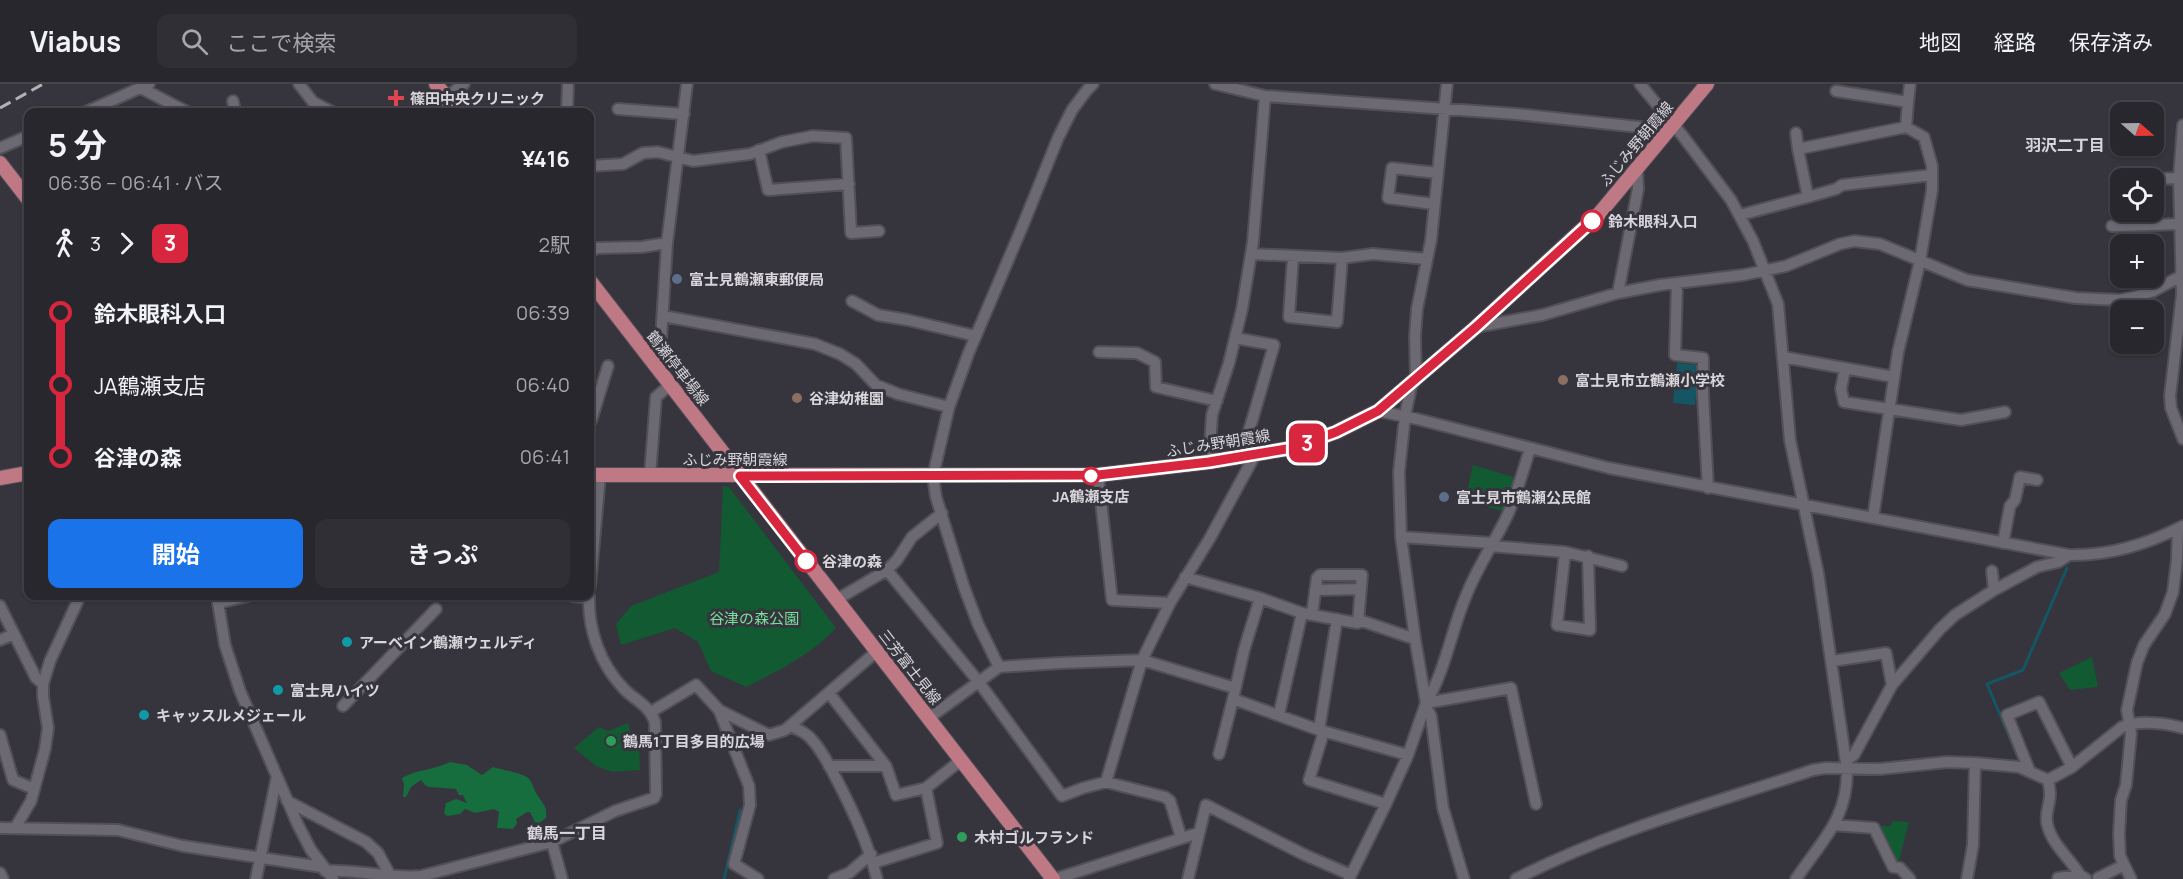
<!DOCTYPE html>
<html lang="ja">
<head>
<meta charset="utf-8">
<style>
  :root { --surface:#28272d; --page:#302f35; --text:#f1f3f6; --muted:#a5a5aa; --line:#444449; --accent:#1a73e8 }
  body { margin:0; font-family:Manrope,"Noto Sans JP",sans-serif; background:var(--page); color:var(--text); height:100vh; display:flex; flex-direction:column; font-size:22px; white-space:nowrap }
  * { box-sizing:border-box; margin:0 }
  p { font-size:20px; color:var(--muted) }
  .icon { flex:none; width:33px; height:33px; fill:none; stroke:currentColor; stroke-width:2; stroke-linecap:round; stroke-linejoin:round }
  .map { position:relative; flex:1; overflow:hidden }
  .details { position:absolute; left:24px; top:24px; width:570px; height:492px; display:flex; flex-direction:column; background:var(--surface); border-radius:12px; box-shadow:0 2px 4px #0004,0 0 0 2px var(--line) }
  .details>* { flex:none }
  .badge { padding:0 12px; border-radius:9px; font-size:21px; line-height:39px }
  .needle { width:39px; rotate:110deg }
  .tools { position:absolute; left:2110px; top:18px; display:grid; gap:12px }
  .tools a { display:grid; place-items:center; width:54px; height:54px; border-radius:12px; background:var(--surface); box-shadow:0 2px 4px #0004,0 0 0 2px var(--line); font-size:30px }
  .map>.badge { position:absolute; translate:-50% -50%; box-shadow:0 0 0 3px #fff }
  .legs { display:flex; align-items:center; gap:9px; height:66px; padding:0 24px; font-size:20px }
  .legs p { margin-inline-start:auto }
  .overview { display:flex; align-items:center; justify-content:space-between; height:102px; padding:0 24px }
  h1 { font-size:33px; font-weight:700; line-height:45px }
  .primary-button { display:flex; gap:12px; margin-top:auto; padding:12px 24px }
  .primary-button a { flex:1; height:69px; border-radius:12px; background:var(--accent); color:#fff; font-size:24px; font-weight:700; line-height:69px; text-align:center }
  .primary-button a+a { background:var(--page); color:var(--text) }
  ul { padding:0 24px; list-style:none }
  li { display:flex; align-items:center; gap:21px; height:72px; font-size:22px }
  li i { display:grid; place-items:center; width:9px; height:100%; margin:0 8px; background:currentColor }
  li i::after { content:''; width:15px; height:15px; margin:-8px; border:4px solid; border-radius:50%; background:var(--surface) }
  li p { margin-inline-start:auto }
  li:first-child i { background:linear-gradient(#0000 50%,currentColor 0) }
  li:last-child i { background:linear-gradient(currentColor 50%,#0000 0) }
  header { display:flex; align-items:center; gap:36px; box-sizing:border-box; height:84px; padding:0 30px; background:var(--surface); border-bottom:2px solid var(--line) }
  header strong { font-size:28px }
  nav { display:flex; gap:33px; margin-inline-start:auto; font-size:21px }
  .search { width:420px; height:54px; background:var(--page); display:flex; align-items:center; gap:15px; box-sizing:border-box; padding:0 21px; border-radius:12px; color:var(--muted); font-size:22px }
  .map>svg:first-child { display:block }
</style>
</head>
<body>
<header>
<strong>Viabus</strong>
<div class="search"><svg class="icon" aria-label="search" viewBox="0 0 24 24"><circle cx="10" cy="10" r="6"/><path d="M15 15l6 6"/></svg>ここで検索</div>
<nav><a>地図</a><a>経路</a><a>保存済み</a></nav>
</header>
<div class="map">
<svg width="2183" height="795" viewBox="0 0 2183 795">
  <rect width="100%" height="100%" fill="#36343c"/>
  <path fill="#125a32" d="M1473 381 1517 394 1506 428 1465 417Z
    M723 402 729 403 836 544C811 571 778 587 746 603L711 587 698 558 675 544 621 561 616 540 631 522 719 488Z
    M2092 573 2098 603 2070 606 2059 589Z
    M628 639 631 650H639L640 686 612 688 596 682 574 664 599 643 608 647Z
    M1892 737 1909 738 1898 780 1878 742H1891Z"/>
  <path fill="#166d3d" d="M450 678 467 681 482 691 493 683C501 686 524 689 529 695 533 699 534 707 538 712 544 721 547 722 546 734L539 739 535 738 530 728H527L516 735 517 739 513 745 497 744 499 728 494 725 475 729 465 725 460 730 447 732 444 729 446 719 456 715 467 719 463 711H459L456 705 429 703 425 701 421 696 411 703 406 713H403L404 700 402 694C418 685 434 686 450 678Z"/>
  <path fill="#155664" d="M1677 279 1699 281 1695 321 1673 319Z"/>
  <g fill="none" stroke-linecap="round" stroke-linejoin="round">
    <path stroke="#155664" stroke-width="3" d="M2021 680 1987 600 2023 586 2067 484
      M724 795 740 726"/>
    <defs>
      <path id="minor" d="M299 0 313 18 332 28
        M1215 0 1265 12 1516 30 1658 45 1673 41
        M1640 0 1682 51 1731 116 1753 157 1778 220 1790 356 1818 489 1847 685C1848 735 1822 756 1796 795
        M141 4 187 28
        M1836 7 1908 18 1906 43
        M1908 18 1910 0
        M618 25 684 30
        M86 28 149 0
        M231 28 234 22 233 17
        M426 28 464 0
        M567 28 568 0
        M2183 41 2179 94 2182 210 2170 312 2171 324 2183 355
        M1796 49 1798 65
        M0 64 28 52
        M759 66 768 106 849 100
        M590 82 623 80 643 69 658 68 693 77 750 70 782 58 813 52 846 54 851 149 879 147
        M2154 95 2179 94
        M1808 113 1836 105 1842 101 1932 91
        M1434 120 1388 114 1392 84 1438 89
        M1740 131 1808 113 1798 65 1906 43 1924 53 1932 82V106L1920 177 1898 268 1873 434
        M2112 142 2180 140
        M590 168 597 164 642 163 667 159
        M1251 170 1342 174 1373 170 1427 175
        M1293 172 1289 233 1337 238 1342 174
        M1677 199 1675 271 1703 274V311L1708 404
        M1618 209 1638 105 1637 86
        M852 217 878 231 908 236 976 252
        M663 232 815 260 840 270 856 280 876 301 898 310 949 323
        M1476 243 1542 231 1618 209 1660 201 1743 191 1786 182 1840 160 1854 157 1880 160 1967 196 2076 214 2120 216 2135 213 2153 207 2183 191
        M1235 254 1274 261 1249 347 1245 373
        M1099 268 1137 269 1155 278 1156 303 1217 317
        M1783 273 1894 293
        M1845 285 1841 305 1844 318 1961 336 2005 328
        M659 287 667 159 687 0
        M1378 327 1417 335 1609 384 2069 471C2108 472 2148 460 2183 442
        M591 337 608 282
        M1209 378 1212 331 1229 279 1242 225 1253 158 1265 12
        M650 391 656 313 670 301
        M1098 391 1112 516 1170 519
        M1401 453 1492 459
        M2003 459 2010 422 2015 416 2020 393 2037 396
        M1490 462 1565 468 1622 482
        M1565 468 1557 541 1590 546 1588 472
        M887 486 978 597 1062 712 1083 704 1106 698 1165 713 1170 717 1181 753
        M1992 487 1994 506
        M1185 493 1260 514 1302 529 1351 538 1358 539 1362 491H1320L1317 494 1312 531
        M590 502 600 391
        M1315 506 1361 505
        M217 512 225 561 240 607 298 741 311 766 333 795
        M572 512 588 514
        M1260 514 1244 566 1233 615 1319 646 1408 671
        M836 516 887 486 897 476 912 453 942 429
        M218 519 248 512
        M0 522 36 594 43 600
        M1359 536 1415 555
        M0 556 14 550
        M1832 577 1886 569 1892 601
        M999 583 978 540 964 503 936 413 933 392 949 323 969 268 1023 141 1058 54 1072 26 1087 6 1093 0
        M829 609 886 682 896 711 926 704 960 677
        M1426 619C1446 585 1451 547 1466 512 1477 483 1495 458 1508 430 1517 409 1523 387 1530 365
        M1426 619 1511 604 1536 720
        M343 622 436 525
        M1426 623 1431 632 1443 724 1464 795
        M719 626 749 702 750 721 734 780 758 795
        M651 628 696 601 719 626 769 651 785 646 876 568
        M1279 630 1302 529
        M929 634 999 583 1060 579 1142 576 1235 604
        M790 642C799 646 807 649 813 657 823 668 830 683 837 696 854 729 868 759 877 795
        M1319 646 1337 535
        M1324 647 1309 696 1386 720
        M0 651 13 696 34 705
        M1219 670 1233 615
        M1847 676 1854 671 1892 601 1940 545 1955 531 1994 506 2037 483 2058 478 2069 471
        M829 682H886
        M2030 688 2007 631 2039 618 2072 683
        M2048 696C2049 701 2050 706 2050 710 2050 720 2045 729 2047 739 2051 760 2069 773 2080 791
        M1106 698 1142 576 1170 519 1210 454 1255 371
        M287 717 366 758 378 769 390 791
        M1834 741 1874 744 1893 783 1900 784 1910 795
        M0 744 118 746 183 762 322 783
        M15 744 31 717 45 665 48 644 43 612V600L50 577 80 512
        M552 758 562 795
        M873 779 937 759 926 704
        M325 787C356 785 393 795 421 792L552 758 615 727 654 714 656 710 655 638C649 621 636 617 624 605 600 580 588 546 589 512
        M0 789 3 795
        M2058 794 2080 791 2086 795
        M2098 794 2124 781
        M256 795 277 692
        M834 795 849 789 871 770
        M1055 795 1198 749
        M1188 795 1206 721 1305 771 1351 791
        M1349 795 1386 720 1408 671 1426 619 1415 555 1401 453 1399 388 1405 332 1411 303 1416 295 1415 252 1417 225 1431 156 1447 0
        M1516 795C1609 747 1714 719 1813 686L1826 684 1880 685 1947 678 1975 679 2019 683 2048 696 2072 683 2122 643C2138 636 2166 639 2183 644
        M1967 795 1973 761 1975 679
        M2131 795 2120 772 2119 750 2121 716 2126 701 2131 650 2127 626 2137 579 2144 561 2165 530 2173 508 2177 475 2178 445"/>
      <path id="major" d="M436 0 458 28
        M0 79 28 115
        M590 197 1053 795
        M590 391H1098L1209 378 1292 364 1336 348 1378 327 1476 243 1599 130 1707 0
        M0 394 28 389"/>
    </defs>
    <use href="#minor" stroke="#525057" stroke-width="14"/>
    <use href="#major" stroke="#525057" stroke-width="16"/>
    <use href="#minor" stroke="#6c6973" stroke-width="10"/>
    <use href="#major" stroke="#bf7984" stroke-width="14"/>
    <path stroke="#b3b1b7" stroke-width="3" stroke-dasharray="12 6" stroke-linecap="butt" d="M0 24 43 0"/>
  </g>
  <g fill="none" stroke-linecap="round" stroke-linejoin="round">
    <defs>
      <path id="line-1" d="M806 477 740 392 1098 391 1209 378 1292 364 1336 348 1378 327 1476 243 1592 137"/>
    </defs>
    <use href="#line-1" stroke="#fff" stroke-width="14"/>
    <use href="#line-1" stroke="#d7263d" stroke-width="9"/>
  </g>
  <path fill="#e0444e" stroke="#36343c" stroke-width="2" d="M393 5h6v6h6v6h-6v6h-6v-6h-6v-6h6z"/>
  <g fill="#fff" stroke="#d7263d" stroke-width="3">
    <circle cx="1592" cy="137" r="10"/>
    <circle cx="1091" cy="392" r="8"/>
    <circle cx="806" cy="477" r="10"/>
  </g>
  <g fill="#5c6f8a" stroke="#36343c" stroke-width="2">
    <circle cx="677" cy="195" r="6"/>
    <circle cx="1444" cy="413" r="6"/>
  </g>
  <g fill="#8d6e63" stroke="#36343c" stroke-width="2">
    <circle cx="1563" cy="296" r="6"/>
    <circle cx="797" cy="314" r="6"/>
  </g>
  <g fill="#0f9aa8" stroke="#36343c" stroke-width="2">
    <circle cx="347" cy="558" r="6"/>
    <circle cx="278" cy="606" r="6"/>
    <circle cx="144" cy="631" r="6"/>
  </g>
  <g fill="#2e9e5b" stroke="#36343c" stroke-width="2">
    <circle cx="611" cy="657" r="6"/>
    <circle cx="962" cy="753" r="6"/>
  </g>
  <g text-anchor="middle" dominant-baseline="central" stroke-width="6" stroke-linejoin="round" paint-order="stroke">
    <g font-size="15" font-weight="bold" fill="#d8d6db" stroke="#36343c" text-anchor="start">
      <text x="410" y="14">篠田中央クリニック</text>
      <text x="689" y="195">富士見鶴瀬東郵便局</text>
      <text x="1575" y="296">富士見市立鶴瀬小学校</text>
      <text x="809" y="314">谷津幼稚園</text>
      <text x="1456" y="413">富士見市鶴瀬公民館</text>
      <text x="359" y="558">アーベイン鶴瀬ウェルディ</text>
      <text x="290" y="606">富士見ハイツ</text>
      <text x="156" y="631">キャッスルメジェール</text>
      <text x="623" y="657">鶴馬1丁目多目的広場</text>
      <text x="974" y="753">木村ゴルフランド</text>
    </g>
    <g font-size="15" fill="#d8d6db" stroke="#36343c">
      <text transform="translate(1636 60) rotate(-50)">ふじみ野朝霞線</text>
      <text transform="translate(678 284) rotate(52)">鶴瀬停車場線</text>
      <text transform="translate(1218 359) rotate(-9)">ふじみ野朝霞線</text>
      <text x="735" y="375">ふじみ野朝霞線</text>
      <text transform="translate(910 583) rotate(52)">三芳富士見線</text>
    </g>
    <g font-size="15" font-weight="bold" fill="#d8d6db" stroke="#36343c" text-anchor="start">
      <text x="1608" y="137">鈴木眼科入口</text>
      <text x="1091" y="412" text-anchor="middle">JA鶴瀬支店</text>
      <text x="822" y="477">谷津の森</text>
    </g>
    <g font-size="15" fill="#76e19b" stroke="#36343c">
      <text x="754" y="534">谷津の森公園</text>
    </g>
    <g font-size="16" font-weight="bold" fill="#d8d5df" stroke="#36343c">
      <text x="2065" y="61">羽沢二丁目</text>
      <text x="567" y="749">鶴馬一丁目</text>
    </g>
  </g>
</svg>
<div class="tools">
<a><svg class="needle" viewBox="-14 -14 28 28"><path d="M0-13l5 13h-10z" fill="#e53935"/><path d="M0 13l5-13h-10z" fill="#a5a5aa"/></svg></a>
<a><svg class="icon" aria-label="locate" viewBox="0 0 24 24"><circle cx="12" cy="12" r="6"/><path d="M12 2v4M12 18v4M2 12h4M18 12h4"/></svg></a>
<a>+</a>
<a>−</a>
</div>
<b class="badge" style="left:1307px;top:359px;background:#d7263d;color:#fff">3</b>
<section class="details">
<div class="overview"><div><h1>5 分</h1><p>06:36 – 06:41 · バス</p></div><b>¥416</b></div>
<div class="legs"><svg class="icon" aria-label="walk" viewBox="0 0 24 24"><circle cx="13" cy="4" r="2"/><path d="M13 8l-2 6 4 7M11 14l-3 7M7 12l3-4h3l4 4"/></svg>3<svg class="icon" aria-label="forward" viewBox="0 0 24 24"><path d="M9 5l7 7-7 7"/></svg><b class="badge" style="background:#d7263d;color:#fff">3</b><p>2駅</p></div>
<ul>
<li><i style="color:#d7263d"></i><b>鈴木眼科入口</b><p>06:39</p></li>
<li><i style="color:#d7263d"></i><span>JA鶴瀬支店</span><p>06:40</p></li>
<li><i style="color:#d7263d"></i><b>谷津の森</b><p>06:41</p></li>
</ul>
<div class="primary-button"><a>開始</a><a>きっぷ</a></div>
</section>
</div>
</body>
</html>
